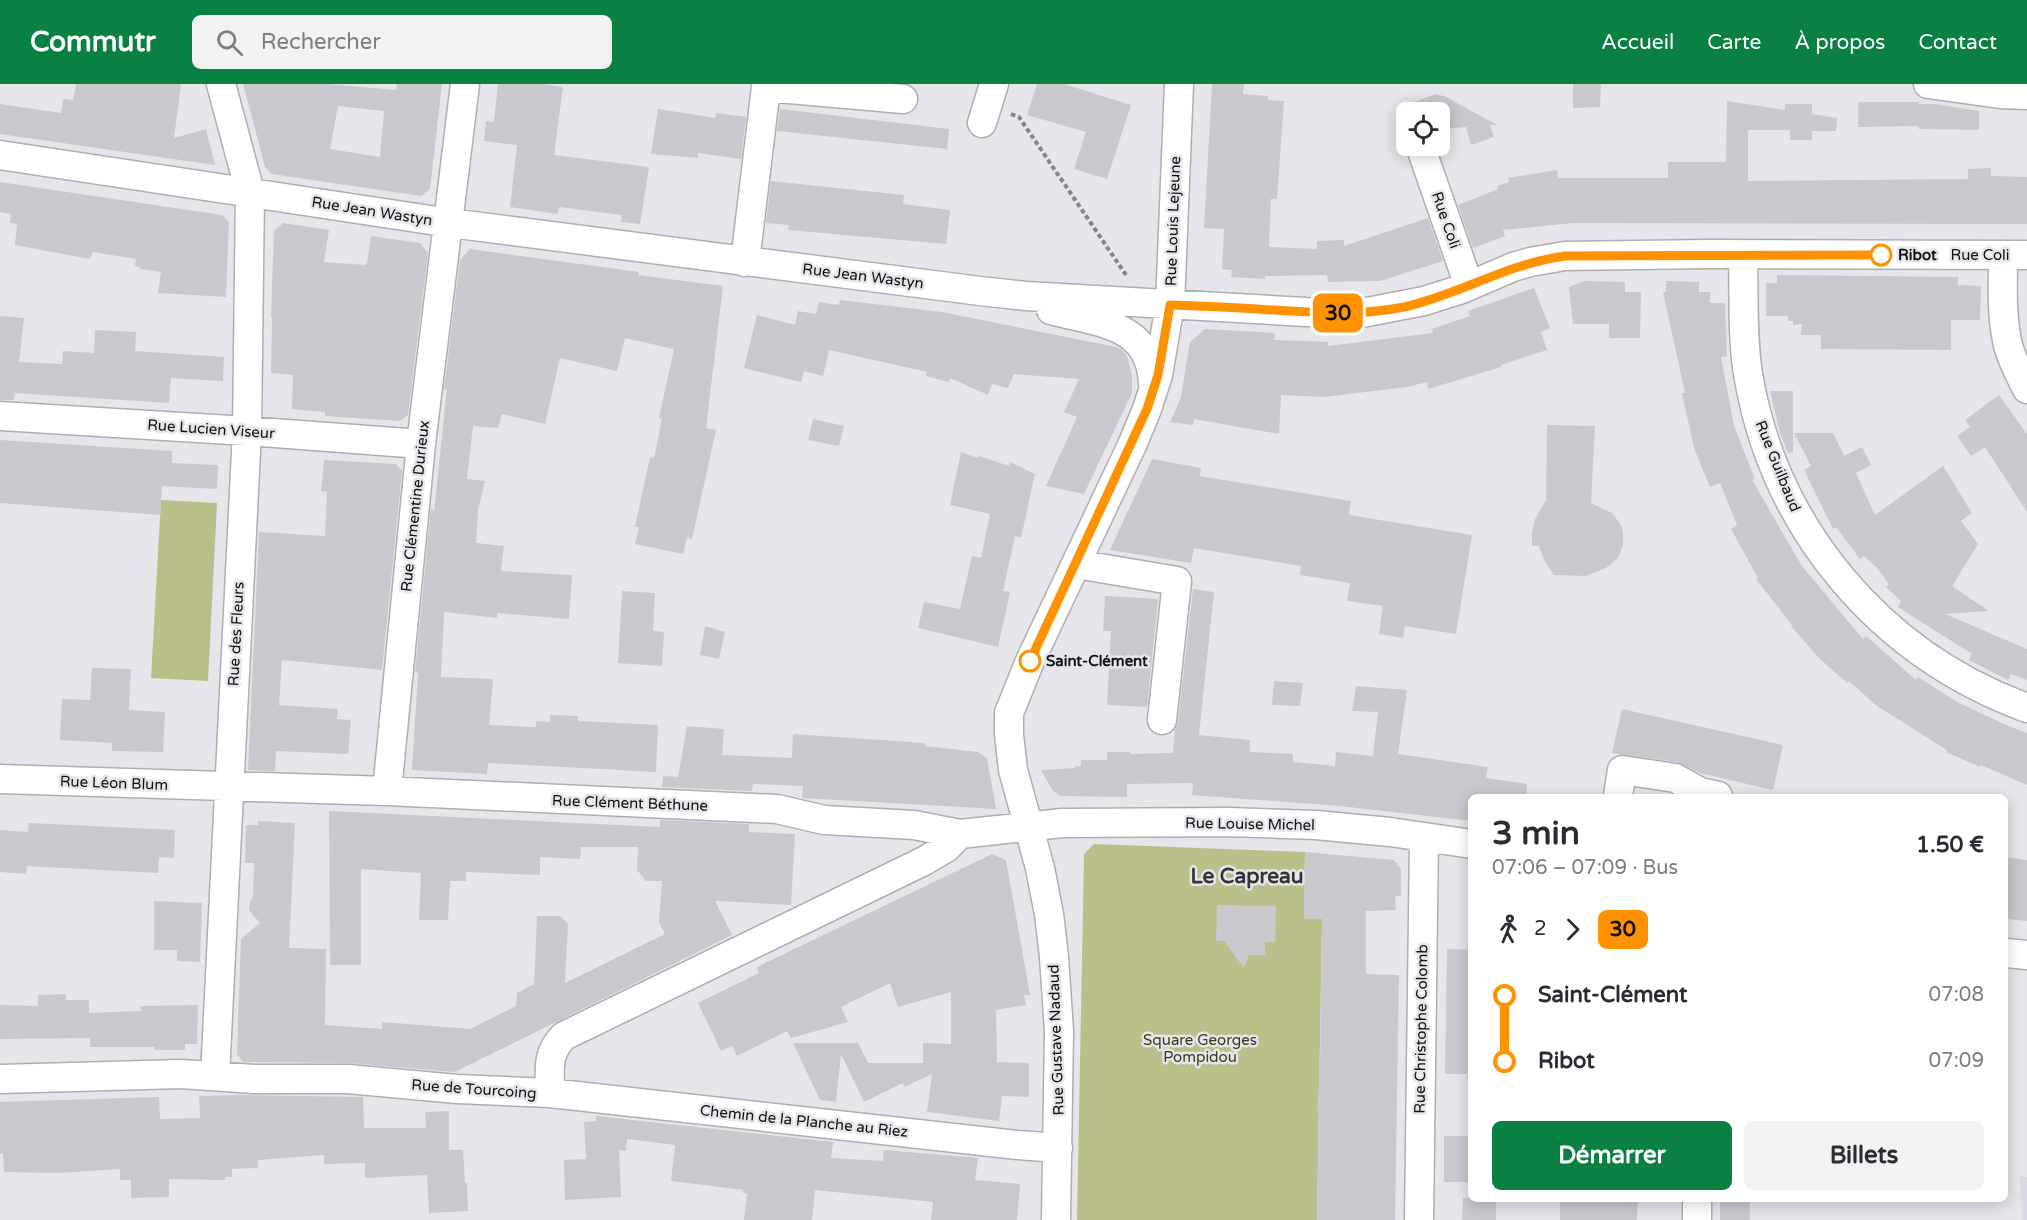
<!DOCTYPE html>
<html lang="fr">
<head>
<meta charset="utf-8">
<style>
  :root { --surface:#fff; --page:#f2f2f3; --text:#2b2b33; --muted:#7c7c81; --accent:#0b8043 }
  body { margin:0; font-family:"Varela Round",sans-serif; background:var(--page); color:var(--text); height:100vh; display:flex; flex-direction:column; font-size:22px; white-space:nowrap }
  * { box-sizing:border-box; margin:0 }
  p { font-size:20px; color:var(--muted) }
  .icon { flex:none; width:33px; height:33px; fill:none; stroke:currentColor; stroke-width:2; stroke-linecap:round; stroke-linejoin:round }
  .map { position:relative; flex:1; overflow:hidden }
  .side { position:absolute; left:1468px; top:710px; width:540px; height:408px; display:flex; flex-direction:column; background:var(--surface); border-radius:9px; box-shadow:0 3px 15px #0003 }
  .side>* { flex:none }
  .badge { padding:0 12px; border-radius:9px; font-size:21px; line-height:39px }
  .buttons { position:absolute; left:1396px; top:18px; display:grid; gap:12px }
  .buttons a { display:grid; place-items:center; width:54px; height:54px; border-radius:9px; background:var(--surface); box-shadow:0 3px 15px #0003; font-size:30px }
  .map>.badge { position:absolute; translate:-50% -50%; box-shadow:0 0 0 3px #fff }
  .legs { display:flex; align-items:center; gap:9px; height:66px; padding:0 24px; font-size:20px }
  .legs p { margin-inline-start:auto }
  .overview { display:flex; align-items:center; justify-content:space-between; height:102px; padding:0 24px }
  h1 { font-size:33px; font-weight:800; line-height:45px }
  .button { display:flex; gap:12px; margin-top:auto; padding:12px 24px }
  .button a { flex:1; height:69px; border-radius:9px; background:var(--accent); color:#fff; font-size:24px; font-weight:800; line-height:69px; text-align:center }
  .button a+a { background:var(--page); color:var(--text) }
  ul { padding:0 24px; list-style:none }
  li { display:flex; align-items:center; gap:21px; height:66px; font-size:22px }
  li i { display:grid; place-items:center; width:9px; height:100%; margin:0 8px; background:currentColor }
  li i::after { content:''; width:15px; height:15px; margin:-8px; border:4px solid; border-radius:50%; background:var(--surface) }
  li p { margin-inline-start:auto }
  li:first-child i { background:linear-gradient(#0000 50%,currentColor 0) }
  li:last-child i { background:linear-gradient(currentColor 50%,#0000 0) }
  header { display:flex; align-items:center; gap:36px; box-sizing:border-box; height:84px; padding:0 30px; background:var(--accent); color:#fff }
  header strong { font-size:28px }
  nav { display:flex; gap:33px; margin-inline-start:auto; font-size:21px }
  .search { width:420px; height:54px; background:var(--page); display:flex; align-items:center; gap:15px; box-sizing:border-box; padding:0 21px; border-radius:9px; color:var(--muted); font-size:22px }
  .map>svg:first-child { display:block }
</style>
</head>
<body>
<header>
<strong>Commutr</strong>
<div class="search"><svg class="icon" aria-label="search" viewBox="0 0 24 24"><circle cx="10" cy="10" r="6"/><path d="M15 15l6 6"/></svg>Rechercher</div>
<nav><a>Accueil</a><a>Carte</a><a>À propos</a><a>Contact</a></nav>
</header>
<div class="map">
<svg width="2027" height="1136" viewBox="0 0 2027 1136">
  <rect width="100%" height="100%" fill="#e5e5ea"/>
  <path fill="#dadae6" d="M2020 1093H2027V1136H2022Z"/>
  <path fill="#babf8a" d="M161 416 217 419 208 597 151 594Z
    M1094 760 1305 768 1304 834 1322 835 1317 1136H1077L1084 770Z"/>
  <path fill="#c8c8cd" fill-rule="evenodd" d="M76 0H181L174 54 206 45 215 81 0 50V20L61 29 63 15 73 16Z
    M243 0H329L396 6 397 0H442L430 105 421 112 272 90 265 83ZM338 22 384 27 380 73 330 65Z
    M498 0H541L563 3 554 71 649 83 640 140 621 138 622 131 559 123 558 130 510 123 517 61 484 57 486 37 494 38Z
    M1037 0H1064L1131 21 1107 95 1074 85 1086 48 1027 31Z
    M1212 0H1244L1243 10 1268 12V16L1284 17 1277 115H1271L1269 163 1317 165V157L1344 156V162L1428 134 1443 177 1380 197 1328 198 1327 191 1265 192V195L1231 193 1232 186 1222 185 1224 145 1204 144Z
    M1573 0H1601L1600 23 1573 24Z
    M1436 10 1446 13 1497 41H1490L1494 53 1471 61 1466 43 1440 45V28H1407V37L1402 22Z
    M1727 17 1785 26V20H1812V30L1837 34 1836 47H1812V56H1790V46H1748V97L1968 95V85L1991 84V92L2027 93V140L1573 139 1503 146 1505 152 1473 164 1458 121 1498 105 1497 102 1509 98 1508 94 1557 86 1558 94H1668V78H1726Z
    M1858 18H1919V20H1935L1979 27V46L1919 45V42L1858 43Z
    M658 25 715 34 716 29 746 33 741 75 698 69V74L651 70Z
    M780 25 949 45 947 65 777 47Z
    M771 97 904 111 903 120 950 126 946 160 788 146 789 141 766 139Z
    M0 98 222 131 229 138 226 213 158 209 161 188 140 185V183L135 182 136 175 93 168 90 175 15 161 17 140 10 139 11 130 0 128Z
    M283 139 329 146 324 178 365 181 367 179 371 152 420 159 428 169 408 331 400 337 325 332V328L292 325 293 291 271 289 272 234H271L274 147Z
    M470 165 639 188 638 191 723 202 706 344 716 346 692 455 687 454 683 470 635 460 639 443H635L650 373 654 374 662 335 659 334 674 265 625 254 617 287 560 274 545 340 502 330 498 344 473 342 467 395 485 397 478 426 476 459 504 462 501 487 572 491 569 535 497 529V534L444 528 441 593 493 595 489 641 536 643V637L550 638V631L578 632V637L658 641 656 688 488 679 487 690 412 686 418 589 415 588 431 424 434 428 447 304 444 306 460 176Z
    M1777 191 1958 193V201L1981 202 1980 236H1951V266L1821 265V251H1801L1802 240 1793 241V237H1788V232H1766V199H1777Z
    M1585 197 1625 198V208H1641L1640 254H1609V240H1573L1569 203Z
    M1666 197 1699 198V208H1710V219H1725L1727 272 1721 273 1734 342 1755 395 1752 396 1802 482 1863 555 1866 552 1916 596 1918 593 1957 618 2006 641 2027 649V701L1981 681 1980 683 1946 668 1947 666 1877 622 1849 597 1847 599 1819 574 1791 542 1792 541 1756 495 1758 494 1731 445 1737 441 1720 399 1710 403 1694 364 1682 309H1685L1663 208H1666Z
    M1534 204 1550 244 1541 248 1547 266 1501 281V283L1428 305 1427 298 1407 303 1324 313 1281 311 1279 350 1194 335 1193 341 1170 338 1181 313 1190 258 1205 245 1275 249 1274 256 1328 258V262L1433 249 1432 245 1470 232 1468 227Z
    M840 216 942 228 1116 263 1122 266 1127 272 1132 292V309L1084 410 1046 402 1077 333 1064 328 1079 295 1014 290 1008 304 992 300 988 311 950 294 949 298 926 292 927 288 829 266 823 292 804 287 801 298 744 284 757 231 795 241 798 227 816 230 819 218 839 221Z
    M0 232 24 234 19 278 62 280 63 267 94 269 95 246 136 248 135 267 224 273 223 297 171 294 169 319 15 309 14 316H0Z
    M1770 307H1793V368L1788 369 1780 349Z
    M1999 311 2027 350V428L1985 363 1971 372 1957 352 1970 343 1965 336Z
    M813 335 844 342 839 362 808 356Z
    M1547 341 1595 342 1591 419 1612 429 1621 441 1623 449V461L1618 474 1606 484 1586 492 1554 491 1544 476 1539 462H1532V449L1535 435 1546 416Z
    M1794 349H1833L1844 372 1862 363 1871 381 1856 389 1875 431 1943 382 1972 429 1961 437 1978 460 1952 502 1989 527 1945 530 2027 565V596L2011 590 2008 596 1969 576 1972 570 1898 523 1901 517 1886 503 1889 500 1877 484 1864 472 1860 475 1836 443 1833 445 1804 386 1811 382Z
    M0 356 172 367V379L218 381 217 405 162 402 160 431 0 419Z
    M961 368 978 374 979 372 1009 382 1010 378 1035 390 1021 454 1015 452 1003 507 1010 508 998 563 918 544 924 518 960 525 972 472 981 474 990 430 950 421Z
    M1152 375 1201 384 1200 392 1351 417 1349 431 1472 451 1456 550 1405 542 1403 554 1379 550 1383 522 1347 517 1350 499 1300 491 1301 482 1194 464 1191 479 1110 466Z
    M324 376 396 380 402 387 382 586 282 576 279 621 338 625 337 635 351 636 348 670 276 667 275 687 248 686 259 448 325 452 327 408 321 407Z
    M1193 505 1214 508 1199 651 1250 656V668L1293 670V678L1335 682 1336 668 1373 672 1378 628 1352 627 1356 602 1407 606 1398 670 1488 683 1486 694 1527 700 1526 712H1472V737L1340 722 1192 711 1193 699 1127 700V713L1061 712 1053 707 1041 686 1075 684V682H1081V676H1107V668H1130V670L1173 669 1175 646 1178 638Z
    M622 507 655 509 653 547 664 548 662 582 618 579Z
    M1105 512 1158 515 1147 623 1107 621 1111 547H1103Z
    M705 542 725 548 719 575 700 571Z
    M92 584 131 585 129 626 165 628 163 668 112 667V659L60 656 62 615 90 616Z
    M1274 597 1303 599 1300 622 1272 621Z
    M1622 625 1783 661 1773 706 1700 689 1677 678 1612 669Z
    M687 642 724 645 722 671 792 674 793 650 925 659V662L978 668 987 674 996 725 804 714H802L803 702 753 700 752 707 662 703 663 692 678 693Z
    M329 727 660 743V736L749 740V748L795 750 791 821 715 817 732 851 455 988 349 979 243 978 237 970 241 855 260 839 249 826 250 818 253 813 254 779H245L246 741H258V737L295 739 289 864 326 865 325 941 382 945V938L470 945 516 922 517 909 534 900 537 832H560L568 840 565 899 665 850 659 838 662 797H646L637 786 638 763H581L580 775 540 773V791L466 788V797H450L448 836H419L421 789 361 785V881H330Z
    M29 739 175 746 174 774 159 773 158 789 27 782 26 790 0 788V746L28 748Z
    M1305 768 1394 776 1401 785V812H1395L1396 826 1366 827V890L1399 891 1395 1136H1317L1319 1027H1317L1320 985 1322 835H1304Z
    M992 770 1006 776 1030 911H1024L1026 921 996 926 997 978 1029 979V1013L1002 1012 999 1037 927 1028 932 990 904 1003 903 999 864 1018 841 970 836 1018 820 1016 793 959H858L868 979H923V959L951 960V908L898 923 890 899 841 923 848 938 791 954 787 947 737 972 732 962 721 967 698 919 759 889 757 883Z
    M2006 773 2027 776V837L2006 835Z
    M154 817 202 819 200 878 177 877V866H154Z
    M1217 821 1276 822 1275 858H1265V871H1249L1244 884 1224 857H1216Z
    M1447 865 1472 866V990H1445Z
    M66 910V916H89V929L141 927 140 922 198 921 197 960H185V966H154V963H90V954L0 955V921L38 922V911Z
    M243 1011 363 1013 364 1044H426L425 1028 449 1027V1066H463L465 1099H467L468 1127 429 1129 427 1091 365 1094V1079L324 1080V1071L258 1076V1084L232 1085V1093H225V1096L169 1095V1113L131 1114V1096H120V1085L57 1089 4 1088 3 1070H0V1018L159 1013 160 1035 200 1034 199 1012Z
    M596 1032 833 1058 831 1074 883 1077 884 1066 978 1074 975 1096 1020 1100 1017 1136H931L933 1118 815 1106 812 1136H744L747 1110 743 1109V1106L671 1097 675 1061 627 1055 626 1067 619 1066 621 1113 565 1116 564 1076 586 1075 584 1038 596 1037Z
    M1444 1052H1472V1098H1444Z
    M1463 1114H1496V1136H1462Z
    M1560 1114H1638L1637 1136H1560Z
    M1720 1114H1750V1136H1720Z"/>
  <g fill="none" stroke-linecap="round" stroke-linejoin="round">
    <defs>
      <path id="minor" d="M1928 0 2000 10 2027 11
        M982 39 994 0
        M1423 70 1469 202
        M0 71 450 139 980 207 1026 212 1306 228 1362 229 1424 217 1462 205 1513 183 1530 178 1565 172 1709 170 2027 171
        M1743 171C1744 211 1742 251 1748 290 1774 445 1880 570 2027 624
        M2003 171C2003 201 2001 232 2008 261 2012 277 2020 291 2027 305
        M745 178 766 3 903 15
        M1051 226C1098 239 1151 239 1153 300
        M0 332 247 347 421 360
        M1076 480 1177 497 1162 636
        M0 695 387 707 777 725 824 736 914 741 960 750 1062 739 1229 738 1316 741 1390 748 1472 760
        M387 707 421 360 465 0
        M1618 712 1622 686 1675 694 1700 708 1718 712
        M2006 869 2027 871
        M215 992 247 347 250 108 221 0
        M0 995 181 990 254 995H348L457 1005 550 1009 1018 1061 1058 1064
        M550 1009C550 987 546 969 564 952L924 777 946 764 960 750
        M1056 1136 1059 947 1054 873 1049 830 1040 784 1013 686 1009 651V629L1030 577 1133 359 1147 325 1158 291 1170 221 1179 0
        M1419 1136 1424 753
        M1697 1136V1114"/>
    </defs>
    <use href="#minor" stroke="#aeaeb3" stroke-width="31"/>
    <path stroke="#868689" stroke-width="4" stroke-dasharray="4.5 3" stroke-linecap="butt" d="M1011 30 1019 33 1126 191"/>
    <use href="#minor" stroke="#fff" stroke-width="28"/>
  </g>
  <g fill="none" stroke-linecap="round" stroke-linejoin="round">
    <defs>
      <path id="line-1" d="M1030 577 1147 325 1158 291 1170 221C1199 222 1228 223 1257 225 1306 228 1355 233 1404 223 1461 210 1506 180 1565 172L1881 171"/>
    </defs>
    <use href="#line-1" stroke="#fff" stroke-width="14"/>
    <use href="#line-1" stroke="#ff9200" stroke-width="9"/>
  </g>
  <g fill="#fff" stroke="#ff9200" stroke-width="3">
    <circle cx="1881" cy="171" r="10"/>
    <circle cx="1030" cy="577" r="10"/>
  </g>
  <g text-anchor="middle" dominant-baseline="central" stroke-width="5" stroke-linejoin="round" paint-order="stroke">
    <g font-size="15" fill="#101011" stroke="#e5e5ea">
      <text transform="translate(372 127) rotate(9)">Rue Jean Wastyn</text>
      <text transform="translate(1446 136) rotate(71)">Rue Coli</text>
      <text transform="translate(1173 137) rotate(-88)">Rue Louis Lejeune</text>
      <text x="1980" y="171">Rue Coli</text>
      <text transform="translate(863 192) rotate(7)">Rue Jean Wastyn</text>
      <text transform="translate(211 345) rotate(4)">Rue Lucien Viseur</text>
      <text transform="translate(1778 382) rotate(68)">Rue Guilbaud</text>
      <text transform="translate(415 422) rotate(-84)">Rue Clémentine Durieux</text>
      <text transform="translate(236 550) rotate(-87)">Rue des Fleurs</text>
      <text transform="translate(114 699) rotate(2)">Rue Léon Blum</text>
      <text transform="translate(630 719) rotate(2)">Rue Clément Béthune</text>
      <text transform="translate(1250 740) rotate(1)">Rue Louise Michel</text>
      <text transform="translate(1421 945) rotate(-89)">Rue Christophe Colomb</text>
      <text transform="translate(1056 956) rotate(-92)">Rue Gustave Nadaud</text>
      <text transform="translate(474 1005) rotate(4)">Rue de Tourcoing</text>
      <text transform="translate(804 1037) rotate(6)">Chemin de la Planche au Riez</text>
    </g>
    <g font-size="15" font-weight="bold" fill="#101011" stroke="#e5e5ea" text-anchor="start">
      <text x="1898" y="171">Ribot</text>
      <text x="1046" y="577">Saint-Clément</text>
    </g>
    <g font-size="15" fill="#373916" stroke="#e5e5ea">
      <text x="1200" y="956">Square Georges<tspan x="1200" dy="17">Pompidou</tspan></text>
    </g>
    <g font-size="21" font-weight="bold" fill="#343437" stroke="#e5e5ea">
      <text x="1247" y="792">Le Capreau</text>
    </g>
  </g>
</svg>
<div class="buttons">
<a><svg class="icon" aria-label="locate" viewBox="0 0 24 24"><circle cx="12" cy="12" r="6"/><path d="M12 2v4M12 18v4M2 12h4M18 12h4"/></svg></a>
</div>
<b class="badge" style="left:1338px;top:229px;background:#ff9200;color:#111">30</b>
<section class="side">
<div class="overview"><div><h1>3 min</h1><p>07:06 – 07:09 · Bus</p></div><b>1.50 €</b></div>
<div class="legs"><svg class="icon" aria-label="walk" viewBox="0 0 24 24"><circle cx="13" cy="4" r="2"/><path d="M13 8l-2 6 4 7M11 14l-3 7M7 12l3-4h3l4 4"/></svg>2<svg class="icon" aria-label="forward" viewBox="0 0 24 24"><path d="M9 5l7 7-7 7"/></svg><b class="badge" style="background:#ff9200;color:#111">30</b></div>
<ul>
<li><i style="color:#ff9200"></i><b>Saint-Clément</b><p>07:08</p></li>
<li><i style="color:#ff9200"></i><b>Ribot</b><p>07:09</p></li>
</ul>
<div class="button"><a>Démarrer</a><a>Billets</a></div>
</section>
</div>
</body>
</html>
